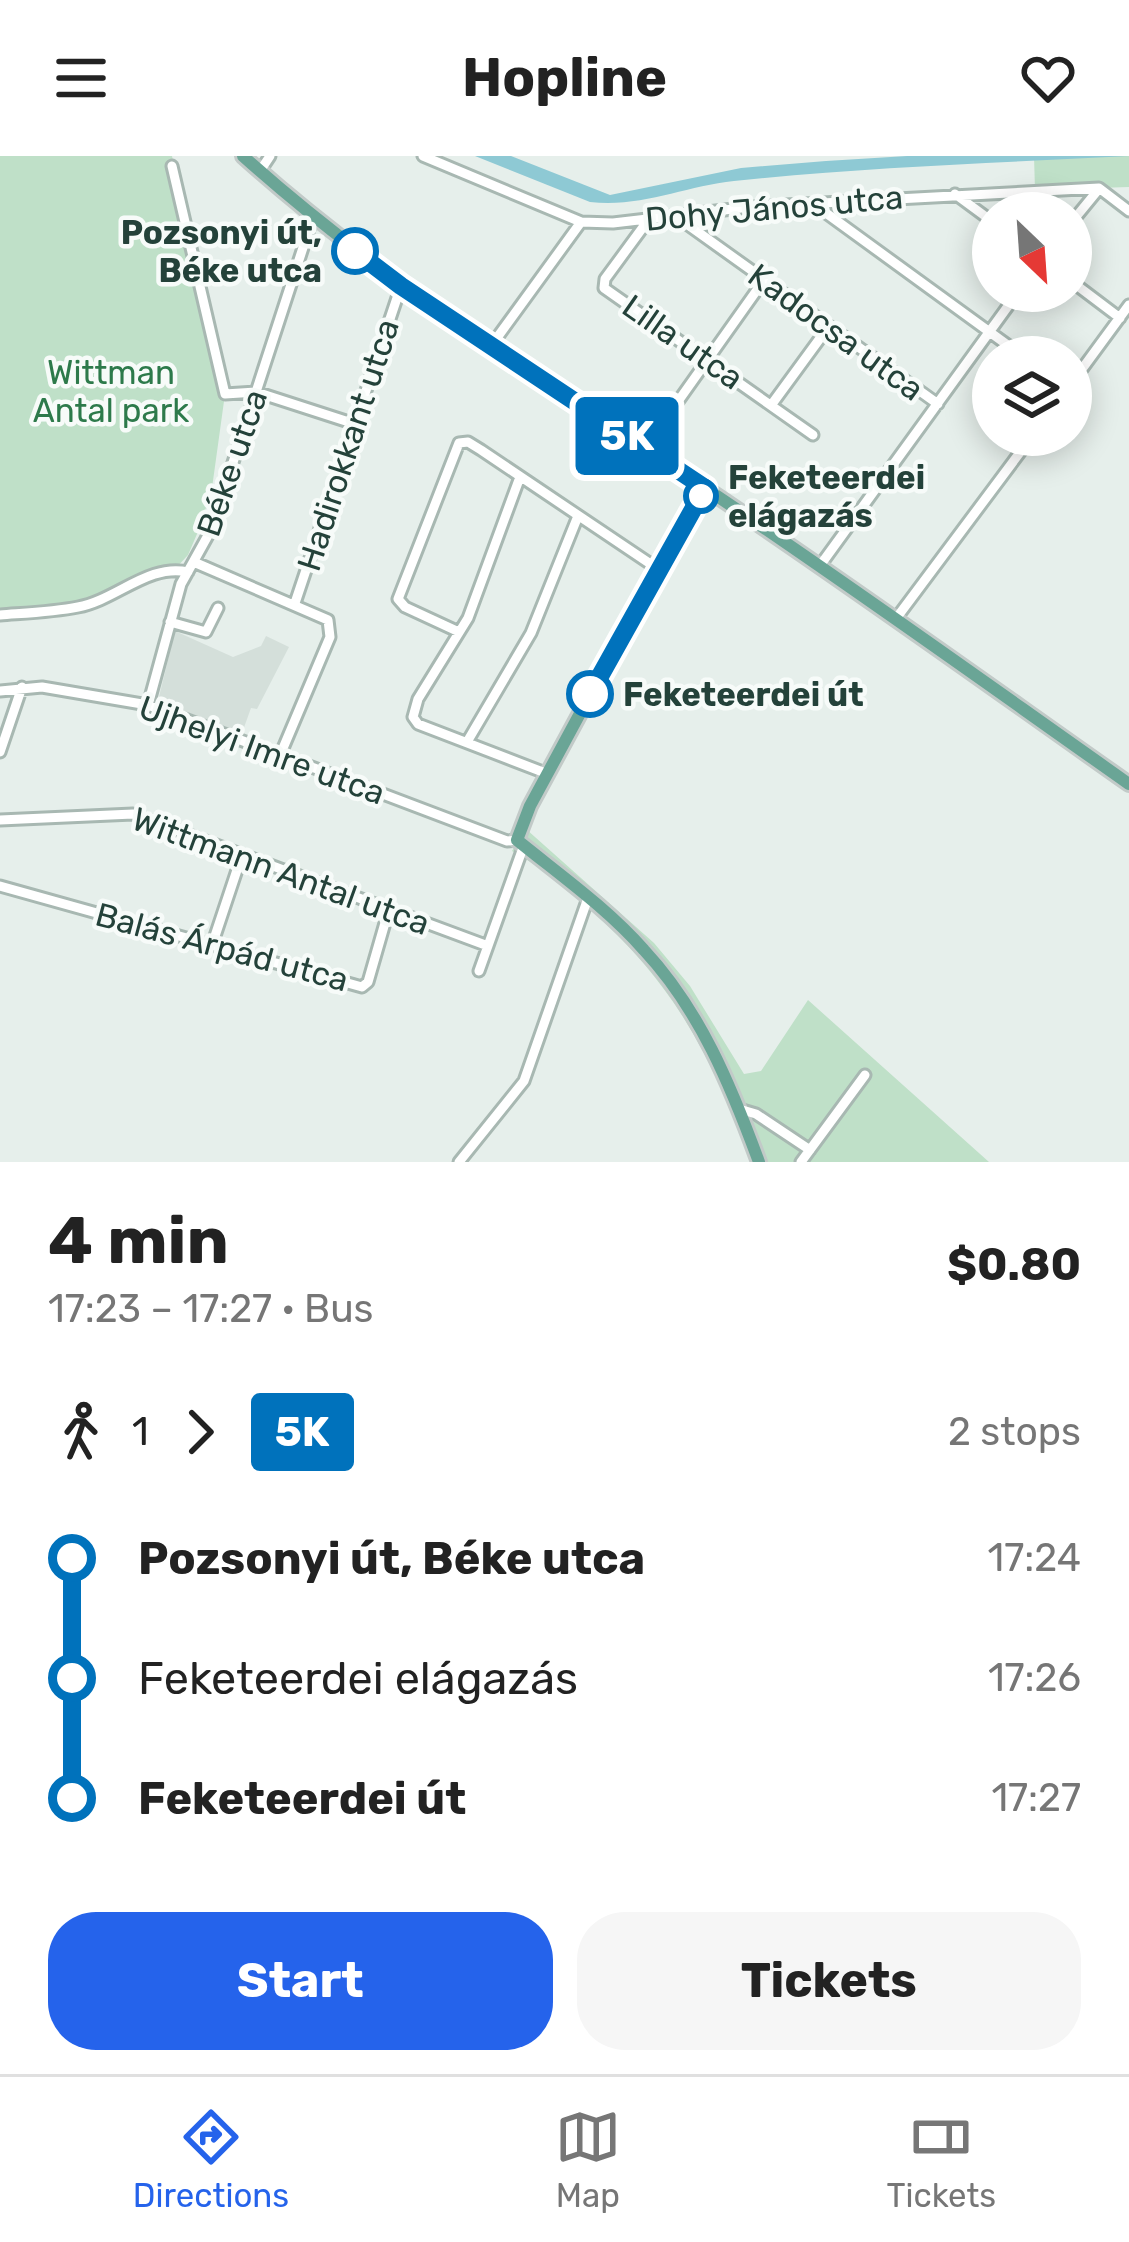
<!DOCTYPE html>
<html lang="en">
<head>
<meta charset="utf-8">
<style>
  :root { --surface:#fff; --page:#f6f6f6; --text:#222; --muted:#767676; --line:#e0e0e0; --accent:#2563eb }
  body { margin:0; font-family:Rubik,sans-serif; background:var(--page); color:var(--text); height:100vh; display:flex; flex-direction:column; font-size:45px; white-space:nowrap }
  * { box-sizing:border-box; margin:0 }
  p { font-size:39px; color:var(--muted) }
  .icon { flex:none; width:66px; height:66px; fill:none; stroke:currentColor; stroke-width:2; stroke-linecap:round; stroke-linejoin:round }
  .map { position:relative; height:1006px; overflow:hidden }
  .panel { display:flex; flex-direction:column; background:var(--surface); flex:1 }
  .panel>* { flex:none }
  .badge { padding:0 24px; border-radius:9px; font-size:42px; line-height:78px }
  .needle { width:78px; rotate:155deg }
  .tools { position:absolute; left:972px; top:36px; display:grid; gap:24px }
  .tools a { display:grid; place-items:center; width:120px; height:120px; border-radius:50%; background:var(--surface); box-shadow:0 6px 30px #0003; font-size:60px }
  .map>.badge { position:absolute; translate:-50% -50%; box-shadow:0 0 0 6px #fff }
  .legs { display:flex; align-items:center; gap:18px; height:132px; padding:0 48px; font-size:39px }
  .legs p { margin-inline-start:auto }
  .head { display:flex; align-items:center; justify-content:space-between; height:204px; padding:0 48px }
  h1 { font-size:66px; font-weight:700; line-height:90px }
  .button { display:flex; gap:24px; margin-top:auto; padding:24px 48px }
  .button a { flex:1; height:138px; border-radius:48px; background:var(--accent); color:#fff; font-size:48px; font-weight:700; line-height:138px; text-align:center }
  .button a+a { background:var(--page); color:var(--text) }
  ul { padding:0 48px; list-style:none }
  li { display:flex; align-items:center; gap:42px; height:120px; font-size:45px }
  li i { display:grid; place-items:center; width:18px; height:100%; margin:0 15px; background:currentColor }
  li i::after { content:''; width:30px; height:30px; margin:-15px; border:9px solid; border-radius:50%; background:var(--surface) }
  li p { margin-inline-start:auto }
  li:first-child i { background:linear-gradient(#0000 50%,currentColor 0) }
  li:last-child i { background:linear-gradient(currentColor 50%,#0000 0) }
  header { display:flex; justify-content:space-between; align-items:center; height:156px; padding:0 48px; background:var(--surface); font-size:54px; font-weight:700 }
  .dock { display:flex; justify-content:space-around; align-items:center; height:168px; border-top:3px solid var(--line); background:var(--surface); font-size:33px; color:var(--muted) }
  .dock a { display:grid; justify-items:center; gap:6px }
  .dock .on { color:var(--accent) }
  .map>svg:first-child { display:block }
</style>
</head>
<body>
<header><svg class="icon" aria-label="menu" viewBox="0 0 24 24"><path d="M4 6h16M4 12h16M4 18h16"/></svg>Hopline<svg class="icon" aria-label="heart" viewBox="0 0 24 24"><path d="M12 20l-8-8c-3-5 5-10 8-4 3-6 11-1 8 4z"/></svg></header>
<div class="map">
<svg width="1129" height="1006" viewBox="0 0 1129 1006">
  <rect width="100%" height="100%" fill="#e6efeb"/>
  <path fill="#d4dfda" d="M175 475 233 501 261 490 266 480 289 491 257 553 251 552 242 577 158 545Z"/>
  <path fill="#bfe0c8" d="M0 0H172L225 238 212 332 200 371 188 399 175 413 81 451 0 459Z
    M1034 0H1129V31L1035 34Z
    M526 673 654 787 690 830 744 918 761 915 808 844 989 1006H753C712 904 677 831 594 757 568 733 543 712 512 695Z"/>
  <path fill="#8ec9d4" d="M475 0H511L610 39 741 12 826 5 907 0H1129C997 7 865 11 734 25 685 30 641 52 590 46Z"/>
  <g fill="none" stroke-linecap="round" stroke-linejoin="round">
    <defs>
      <path id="minor" d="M423 0 581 66 613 67 750 51 1099 32 1129 55
        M172 10 225 238 256 236 355 268
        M260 15 270 0
        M955 38 993 66
        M815 49 1024 201
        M677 61 938 248
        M649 63 605 123 604 132 813 279
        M1071 67 1098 34
        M1071 125 1120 162
        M491 190 581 66
        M1071 228 1129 149
        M772 248 829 170
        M645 292 764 124
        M520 321 468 462 418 543 413 561 418 568 548 618
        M196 407 328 464 330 481 281 597
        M819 411 1019 135
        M295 447 401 130
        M0 459C26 457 53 456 78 451 116 444 149 407 188 416
        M895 464 1033 279
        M170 466 206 476 218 452
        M459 476 405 451 398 443 459 287 468 286 481 294 658 413
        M0 535 42 531 148 549 507 685 517 684
        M148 549 181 428 211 374 313 61
        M467 586 531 477 578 360
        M0 596 22 531
        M0 664 133 658 488 790
        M0 730 362 831 368 826 389 753
        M212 789 242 699
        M479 815 524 689
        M739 953 756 958 810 994
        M459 1006 524 925 588 742
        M801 1006 865 919"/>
      <path id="major" d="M243 0C384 127 545 225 702 330 846 426 987 528 1129 628
        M705 332 658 413 530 650 517 684C560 719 607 752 644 794 700 854 731 930 759 1006"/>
    </defs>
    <use href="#minor" stroke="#a8b8b2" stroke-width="15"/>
    <use href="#major" stroke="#c2cac8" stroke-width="18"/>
    <use href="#minor" stroke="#fff" stroke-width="9"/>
    <use href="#major" stroke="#6aa596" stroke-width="12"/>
  </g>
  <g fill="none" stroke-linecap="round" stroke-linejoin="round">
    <defs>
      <path id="line-1" d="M355 95 401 130 705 332 590 538"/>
    </defs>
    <use href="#line-1" stroke="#fff" stroke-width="27"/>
    <use href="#line-1" stroke="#0072bc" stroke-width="18"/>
  </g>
  <g fill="#fff" stroke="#0072bc" stroke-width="6">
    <circle cx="355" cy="95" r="21"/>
    <circle cx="701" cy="340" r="15"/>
    <circle cx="590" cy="538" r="21"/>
  </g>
  <g text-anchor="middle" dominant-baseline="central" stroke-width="9" stroke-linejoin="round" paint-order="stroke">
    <g font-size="33" fill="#24423a" stroke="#f7fbf9">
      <text transform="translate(774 52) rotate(-5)">Dohy János utca</text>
      <text transform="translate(836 176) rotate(36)">Kadocsa utca</text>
      <text transform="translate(683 186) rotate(35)">Lilla utca</text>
      <text transform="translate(348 289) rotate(-72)">Hadirokkant utca</text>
      <text transform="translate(232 307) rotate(-71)">Béke utca</text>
      <text transform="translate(262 594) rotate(20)">Ujhelyi Imre utca</text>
      <text transform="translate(281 715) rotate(20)">Wittmann Antal utca</text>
      <text transform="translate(222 791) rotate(15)">Balás Árpád utca</text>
    </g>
    <g font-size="33" font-weight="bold" fill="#24423a" stroke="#f7fbf9" text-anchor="start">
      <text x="322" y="76" text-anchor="end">Pozsonyi út,<tspan x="322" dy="38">Béke utca</tspan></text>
      <text x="728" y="321">Feketeerdei<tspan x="728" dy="38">elágazás</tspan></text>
      <text x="623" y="538">Feketeerdei út</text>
    </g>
    <g font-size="33" fill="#2d7a4b" stroke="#f7fbf9">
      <text x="111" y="216">Wittman<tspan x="111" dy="38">Antal park</tspan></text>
    </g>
  </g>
</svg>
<div class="tools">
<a><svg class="needle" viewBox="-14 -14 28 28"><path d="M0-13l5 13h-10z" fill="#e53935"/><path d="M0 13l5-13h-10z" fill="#767676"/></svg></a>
<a><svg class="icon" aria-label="layers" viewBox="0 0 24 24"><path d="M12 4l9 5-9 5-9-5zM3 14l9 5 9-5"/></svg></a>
</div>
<b class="badge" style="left:627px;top:280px;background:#0072bc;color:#fff">5K</b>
</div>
<section class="panel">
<div class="head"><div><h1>4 min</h1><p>17:23 – 17:27 · Bus</p></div><b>$0.80</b></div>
<div class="legs"><svg class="icon" aria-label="walk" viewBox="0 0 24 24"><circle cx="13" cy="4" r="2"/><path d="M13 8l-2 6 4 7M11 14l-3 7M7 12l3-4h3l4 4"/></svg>1<svg class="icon" aria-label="forward" viewBox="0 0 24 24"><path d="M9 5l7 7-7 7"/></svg><b class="badge" style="background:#0072bc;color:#fff">5K</b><p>2 stops</p></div>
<ul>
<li><i style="color:#0072bc"></i><b>Pozsonyi út, Béke utca</b><p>17:24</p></li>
<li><i style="color:#0072bc"></i><span>Feketeerdei elágazás</span><p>17:26</p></li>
<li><i style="color:#0072bc"></i><b>Feketeerdei út</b><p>17:27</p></li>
</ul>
<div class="button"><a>Start</a><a>Tickets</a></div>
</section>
<nav class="dock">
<a class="on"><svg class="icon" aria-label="directions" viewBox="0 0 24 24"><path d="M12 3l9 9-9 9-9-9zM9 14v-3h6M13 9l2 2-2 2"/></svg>Directions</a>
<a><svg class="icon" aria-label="map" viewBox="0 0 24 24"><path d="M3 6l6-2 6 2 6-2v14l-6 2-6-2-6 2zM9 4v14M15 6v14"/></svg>Map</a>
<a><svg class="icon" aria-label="tickets" viewBox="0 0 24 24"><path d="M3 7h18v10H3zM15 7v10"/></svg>Tickets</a>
</nav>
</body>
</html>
